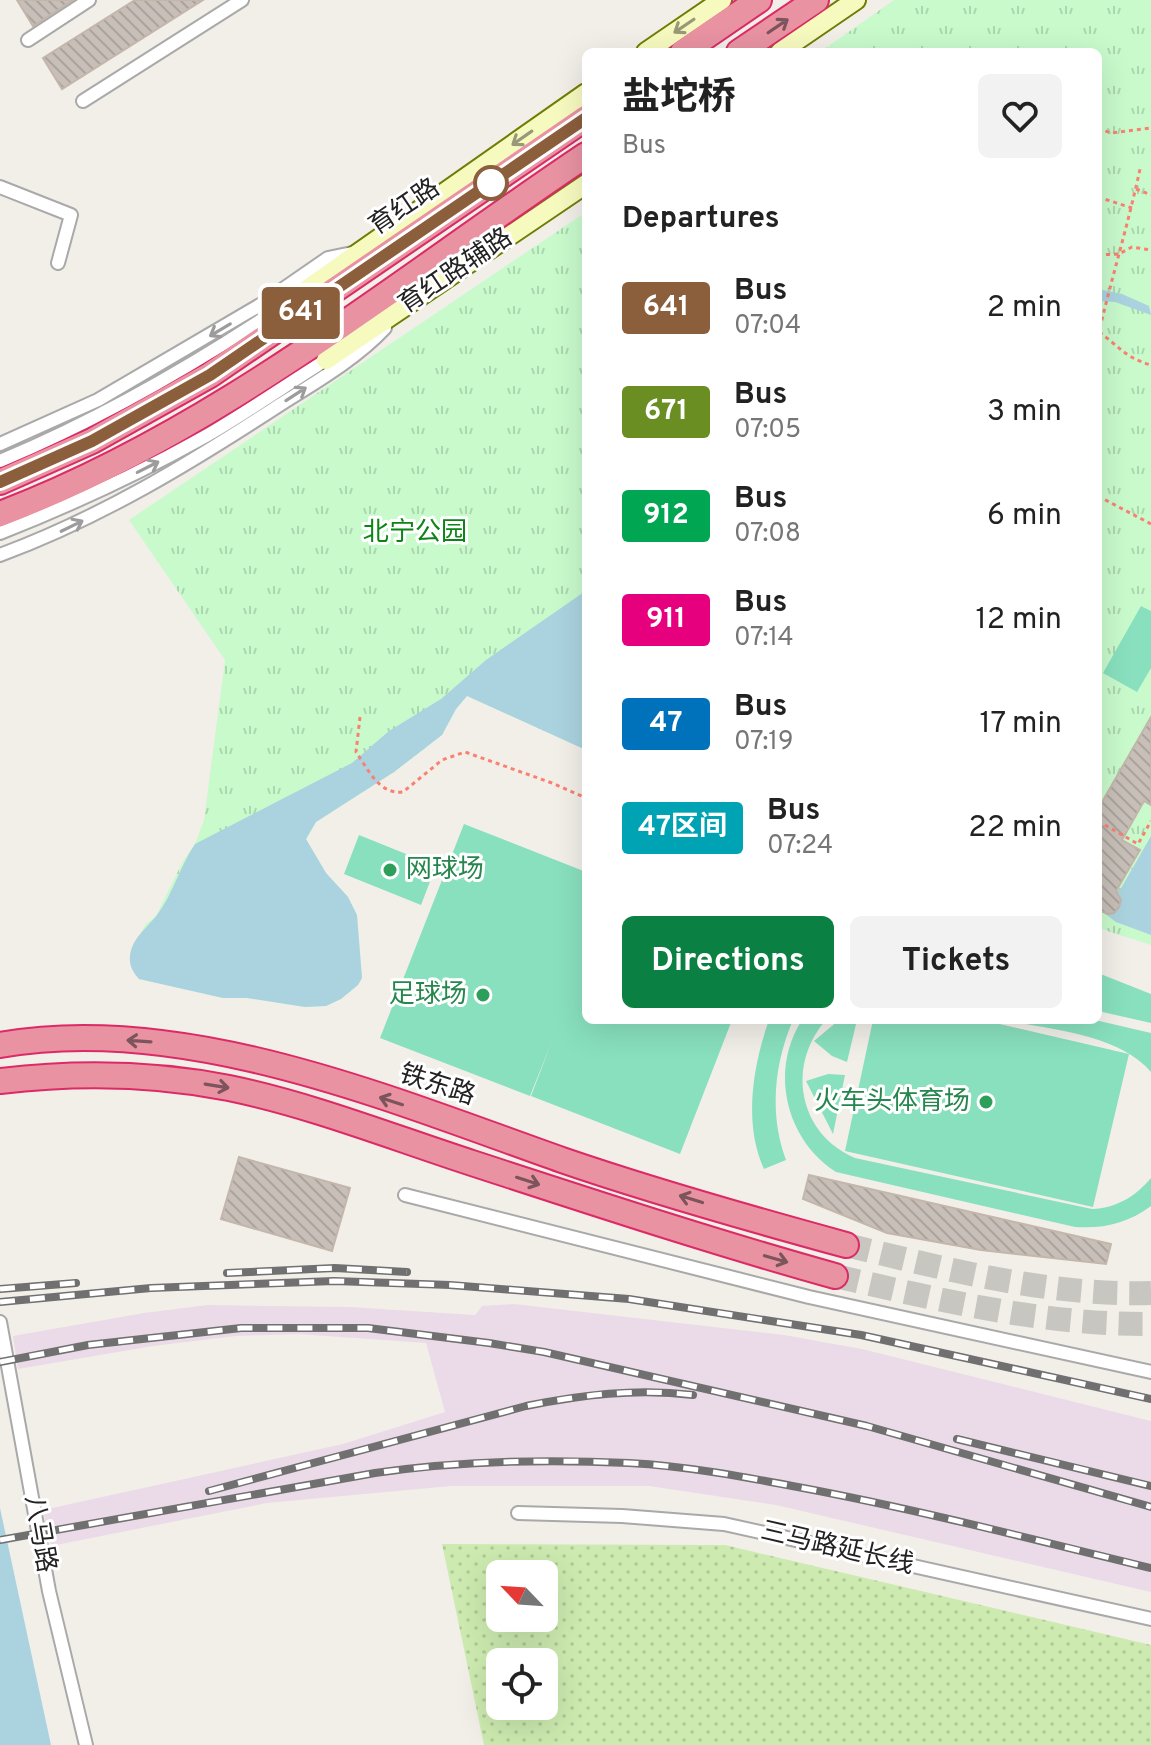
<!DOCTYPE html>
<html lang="en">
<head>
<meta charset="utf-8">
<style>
  :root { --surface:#fff; --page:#f2f2f2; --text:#222; --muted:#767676; --accent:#0b8043 }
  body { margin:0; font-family:Overpass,"Noto Sans SC",sans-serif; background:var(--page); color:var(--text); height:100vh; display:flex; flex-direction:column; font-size:30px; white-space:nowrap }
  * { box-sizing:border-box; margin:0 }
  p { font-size:26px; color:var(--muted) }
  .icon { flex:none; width:44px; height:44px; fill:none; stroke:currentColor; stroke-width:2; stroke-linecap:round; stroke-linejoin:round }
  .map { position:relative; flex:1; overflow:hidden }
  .sheet { position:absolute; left:582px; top:48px; width:520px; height:976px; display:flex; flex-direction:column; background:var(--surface); border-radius:12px; box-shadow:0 8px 32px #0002 }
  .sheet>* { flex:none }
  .badge { padding:0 16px; border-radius:6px; font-size:28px; line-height:52px }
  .needle { width:52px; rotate:295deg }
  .buttons { position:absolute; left:486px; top:1560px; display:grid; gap:16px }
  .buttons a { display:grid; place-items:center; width:72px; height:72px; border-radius:12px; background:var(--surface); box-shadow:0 8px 32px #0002; font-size:40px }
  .map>.badge { position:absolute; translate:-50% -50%; box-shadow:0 0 0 4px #fff }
  h2 { padding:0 40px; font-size:30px; line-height:72px }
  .round { display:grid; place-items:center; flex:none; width:84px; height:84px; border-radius:12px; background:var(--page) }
  .summary { display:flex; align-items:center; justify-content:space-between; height:136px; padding:0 40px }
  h1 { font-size:38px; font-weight:700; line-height:60px }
  .button { display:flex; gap:16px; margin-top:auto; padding:16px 40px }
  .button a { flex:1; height:92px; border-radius:12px; background:var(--accent); color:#fff; font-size:32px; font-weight:700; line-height:92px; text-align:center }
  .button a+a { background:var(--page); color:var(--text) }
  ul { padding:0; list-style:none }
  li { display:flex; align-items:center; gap:24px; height:104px; padding:0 40px }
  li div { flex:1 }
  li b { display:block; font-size:30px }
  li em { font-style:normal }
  li .badge { min-width:88px; font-weight:700; text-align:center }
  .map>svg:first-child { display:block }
</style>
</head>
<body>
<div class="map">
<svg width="1151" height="1745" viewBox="0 0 1151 1745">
  <defs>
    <pattern id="grass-dots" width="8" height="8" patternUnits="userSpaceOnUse" patternTransform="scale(2)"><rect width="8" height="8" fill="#cdebb0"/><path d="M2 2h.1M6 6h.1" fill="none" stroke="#b0c997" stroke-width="1.8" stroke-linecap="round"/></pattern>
    <pattern id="park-tufts" width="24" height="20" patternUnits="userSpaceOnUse" patternTransform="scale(2)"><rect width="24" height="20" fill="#c8facc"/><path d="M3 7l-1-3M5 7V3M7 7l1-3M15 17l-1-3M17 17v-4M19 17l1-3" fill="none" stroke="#acd6af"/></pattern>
    <pattern id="building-back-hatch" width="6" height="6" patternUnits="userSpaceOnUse" patternTransform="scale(2)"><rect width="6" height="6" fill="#c7bfb8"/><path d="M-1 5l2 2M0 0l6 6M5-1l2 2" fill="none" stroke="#aba49e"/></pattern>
  </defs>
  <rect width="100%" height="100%" fill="#f2efe9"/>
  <path fill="#ebdbe8" d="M514 1304 784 1335 862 1349 1151 1421V1592L776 1505 649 1486H451L267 1503 51 1546 43 1510 343 1444 445 1412 426 1343 298 1334 236 1336 153 1346 18 1369 13 1336 144 1313 208 1305 349 1307 475 1315 482 1306Z"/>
  <path fill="url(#grass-dots)" fill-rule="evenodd" d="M442 1544 725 1545 1151 1645V1745H484ZM500 1574H544V1618H500ZM500 1662H544V1706H500Z"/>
  <path fill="url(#park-tufts)" d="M894 0H1151V945L1098 928V52H820Z
    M586 212V750L467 696 456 709 442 735 394 772 316 822 306 840 326 873 348 897 357 915 362 978 358 985 341 999 326 1006 305 1007 247 998H223L139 979 132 969 130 955 145 925 156 916 183 861 195 844 204 820 225 660 129 520Z"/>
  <path fill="#88e0be" d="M1141 606 1151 611V668L1137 692 1103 673Z
    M464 824 586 872V1020H732L680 1154 531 1096 552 1041 530 1096 380 1038Z
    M359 835 436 866 421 905 344 874Z
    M1098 973 1151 994V1023L1098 1011Z
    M769 1020H793C774 1064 769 1115 786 1160L764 1169C743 1124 753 1065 769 1020Z
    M802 1020H826C786 1065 798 1134 855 1158L1092 1209C1116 1208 1135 1197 1151 1178V1206C1128 1223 1104 1229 1075 1227L836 1172C786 1140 769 1071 802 1020Z
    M839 1020H857L847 1062 832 1056 814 1041Z
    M873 1020H982L1129 1054 1093 1207 845 1151Z
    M1005 1020H1095L1151 1033V1072C1119 1034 1052 1030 1005 1020Z
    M828 1074 845 1075 833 1134 806 1081Z"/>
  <path fill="#aad3df" d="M1098 289 1122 294 1149 306 1151 315 1115 302 1098 301Z
    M586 587V750L467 696 456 709 442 735 394 772 316 822 306 839 326 873 348 897 357 915 362 978 358 985 341 999 326 1006 305 1007 247 998H223L139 979C133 972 129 966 130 956 132 938 147 928 157 915 173 894 180 866 195 844L352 763 389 731 441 699 486 660 584 592Z
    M1151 836V935L1116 922 1104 913H1114C1122 906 1122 899 1116 891L1120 890Z
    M0 1508 51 1745H0Z"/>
  <path fill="url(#building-back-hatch)" stroke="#c4b6ab" stroke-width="2" d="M17 0H73L33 26Z
    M135 0H203L62 89 43 58Z
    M1151 717V805L1144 801 1122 840 1140 850 1116 891 1121 900 1119 907 1114 913 1108 914 1098 910V809Z
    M239 1157 350 1188 332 1251 221 1219Z
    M809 1175 1111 1244 1106 1264 981 1250 887 1233 803 1199Z"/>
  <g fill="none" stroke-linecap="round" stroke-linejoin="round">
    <path stroke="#c8c6c1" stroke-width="24" stroke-dasharray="24 12" stroke-linecap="butt" d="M846 1245C947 1269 1047 1296 1151 1293
      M835 1276C940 1300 1043 1325 1151 1324"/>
    <defs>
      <path id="street" d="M28 40 89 0
        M83 101 242 0
        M0 187 71 215 58 263
        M0 444 98 400 260 305 328 258 352 253
        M0 461C101 419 196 364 287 303
        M0 533C71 505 140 473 206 436 247 412 286 385 326 360
        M0 555C102 517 189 464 281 404 316 382 356 359 385 328
        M405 1195 809 1297 1151 1372
        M0 1322 49 1591 86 1745
        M518 1513 622 1516 724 1524 1151 1619"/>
      <path id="secondary" d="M646 52 722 0
        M780 52 856 0
        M287 303 586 93
        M326 360 586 184"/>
      <path id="highway" d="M683 52 759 0
        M739 52 816 0
        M0 482 92 441 210 375 586 118
        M0 514C216 432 396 282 586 155
        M0 1045C184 1012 392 1100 562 1160 655 1192 751 1219 846 1245
        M0 1081C76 1072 153 1073 229 1088 311 1105 392 1137 472 1163 592 1202 713 1242 835 1276"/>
    </defs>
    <use href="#street" stroke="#a9a9a9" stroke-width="16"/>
    <use href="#secondary" stroke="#707d05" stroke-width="22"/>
    <use href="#highway" stroke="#dc2a67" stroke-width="28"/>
    <path stroke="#fa8072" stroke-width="3" stroke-dasharray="4 4" stroke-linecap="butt" d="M1098 128 1111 133 1151 128
      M1136 189 1151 195
      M1098 197 1132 208
      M1098 255 1119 254 1132 247 1151 250
      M1099 332C1120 347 1124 357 1151 365
      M1098 336C1111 280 1128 225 1140 169
      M1098 496 1151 524
      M360 717 356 752C368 769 379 795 403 792L442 760 465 752 552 783 586 798
      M1098 821 1138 844 1151 821"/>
    <use href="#street" stroke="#fff" stroke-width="12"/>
    <use href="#secondary" stroke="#f7fabf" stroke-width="18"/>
    <use href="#highway" stroke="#e892a2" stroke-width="24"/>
    <defs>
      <path id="rail" d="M227 1273 335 1268 407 1272
        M0 1289 76 1283
        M0 1302 151 1288 334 1281 450 1285 629 1299 861 1335 1151 1399
        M0 1362 88 1345 241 1328H368L489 1343 544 1352 867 1426 1151 1507
        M957 1439 1151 1486
        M209 1491 526 1406C581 1395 636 1388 693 1395
        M0 1540 375 1473C459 1461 543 1459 629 1463 687 1466 745 1477 803 1488 920 1510 1035 1540 1151 1568"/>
    </defs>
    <use href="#rail" stroke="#707070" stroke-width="8"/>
    <use href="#rail" stroke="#fff" stroke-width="5" stroke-dasharray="15" stroke-linecap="butt"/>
  </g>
  <defs><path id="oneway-shaft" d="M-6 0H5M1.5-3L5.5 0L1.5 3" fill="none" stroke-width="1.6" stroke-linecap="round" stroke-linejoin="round" transform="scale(2)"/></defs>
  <g stroke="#979978">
    <use href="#oneway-shaft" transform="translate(684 26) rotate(146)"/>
    <use href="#oneway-shaft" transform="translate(522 138) rotate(145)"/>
  </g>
  <g stroke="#7b545c">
    <use href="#oneway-shaft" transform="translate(778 26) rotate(-34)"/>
    <use href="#oneway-shaft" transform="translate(139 1041) rotate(-176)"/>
    <use href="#oneway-shaft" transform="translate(217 1086) rotate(9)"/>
    <use href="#oneway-shaft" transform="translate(391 1101) rotate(-162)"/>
    <use href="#oneway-shaft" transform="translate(528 1181) rotate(18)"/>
    <use href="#oneway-shaft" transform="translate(691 1199) rotate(-163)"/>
    <use href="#oneway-shaft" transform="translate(776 1259) rotate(16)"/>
  </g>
  <g stroke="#9c9c9c">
    <use href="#oneway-shaft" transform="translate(220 330) rotate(149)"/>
    <use href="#oneway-shaft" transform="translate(296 394) rotate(-33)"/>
    <use href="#oneway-shaft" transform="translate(148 467) rotate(-27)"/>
    <use href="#oneway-shaft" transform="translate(72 526) rotate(-26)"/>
  </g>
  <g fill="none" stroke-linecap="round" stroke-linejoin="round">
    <defs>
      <path id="line" d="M0 482 92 441 210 375 586 118"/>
    </defs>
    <use href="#line" stroke="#fff" stroke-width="18"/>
    <use href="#line" stroke="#8b5e3c" stroke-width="12"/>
  </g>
  <circle fill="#fff" stroke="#8b5e3c" stroke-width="4" cx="491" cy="183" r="16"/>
  <g fill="#2e9e5b" stroke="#fff" stroke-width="3">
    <circle cx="390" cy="870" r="8"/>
    <circle cx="483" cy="995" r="8"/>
    <circle cx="986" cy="1102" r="8"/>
  </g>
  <g text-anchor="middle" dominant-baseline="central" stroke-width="6" stroke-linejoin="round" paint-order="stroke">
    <g font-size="26" fill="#222" stroke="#fff">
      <text transform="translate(405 208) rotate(-34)">育红路</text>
      <text transform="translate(456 272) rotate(-34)">育红路辅路</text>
      <text transform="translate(437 1086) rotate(18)">铁东路</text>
      <text transform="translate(39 1534) rotate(80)">八马路</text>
      <text transform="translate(837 1549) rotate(13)">三马路延长线</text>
    </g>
    <g font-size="26" fill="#0c8416" stroke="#fff">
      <text x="415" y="533">北宁公园</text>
    </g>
    <g font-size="26" fill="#27864d" stroke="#fff" text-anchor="end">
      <text x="406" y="870" text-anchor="start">网球场</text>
      <text x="467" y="995">足球场</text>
      <text x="970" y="1102">火车头体育场</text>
    </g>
  </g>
</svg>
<div class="buttons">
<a><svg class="needle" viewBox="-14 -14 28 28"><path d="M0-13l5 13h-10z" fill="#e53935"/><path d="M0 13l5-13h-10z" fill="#767676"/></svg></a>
<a><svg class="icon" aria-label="locate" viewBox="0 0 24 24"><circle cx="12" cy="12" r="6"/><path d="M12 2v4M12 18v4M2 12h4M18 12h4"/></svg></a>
</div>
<b class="badge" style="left:301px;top:313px;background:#8b5e3c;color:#fff">641</b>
<section class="sheet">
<div class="summary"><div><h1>盐坨桥</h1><p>Bus</p></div><a class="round"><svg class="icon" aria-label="heart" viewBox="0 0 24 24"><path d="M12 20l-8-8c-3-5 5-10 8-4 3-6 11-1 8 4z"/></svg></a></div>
<h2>Departures</h2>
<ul>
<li><span class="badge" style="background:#8b5e3c;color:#fff">641</span><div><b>Bus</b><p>07:04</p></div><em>2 min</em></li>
<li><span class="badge" style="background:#6b8e23;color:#fff">671</span><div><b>Bus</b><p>07:05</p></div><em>3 min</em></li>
<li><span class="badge" style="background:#00a651;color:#fff">912</span><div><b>Bus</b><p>07:08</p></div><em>6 min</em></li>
<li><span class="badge" style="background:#e6007e;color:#fff">911</span><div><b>Bus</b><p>07:14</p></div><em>12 min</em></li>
<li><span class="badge" style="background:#0072bc;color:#fff">47</span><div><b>Bus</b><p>07:19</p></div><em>17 min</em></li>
<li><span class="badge" style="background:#00a3b4;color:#fff">47区间</span><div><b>Bus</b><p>07:24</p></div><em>22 min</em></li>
</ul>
<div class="button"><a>Directions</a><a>Tickets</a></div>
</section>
</div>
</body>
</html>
